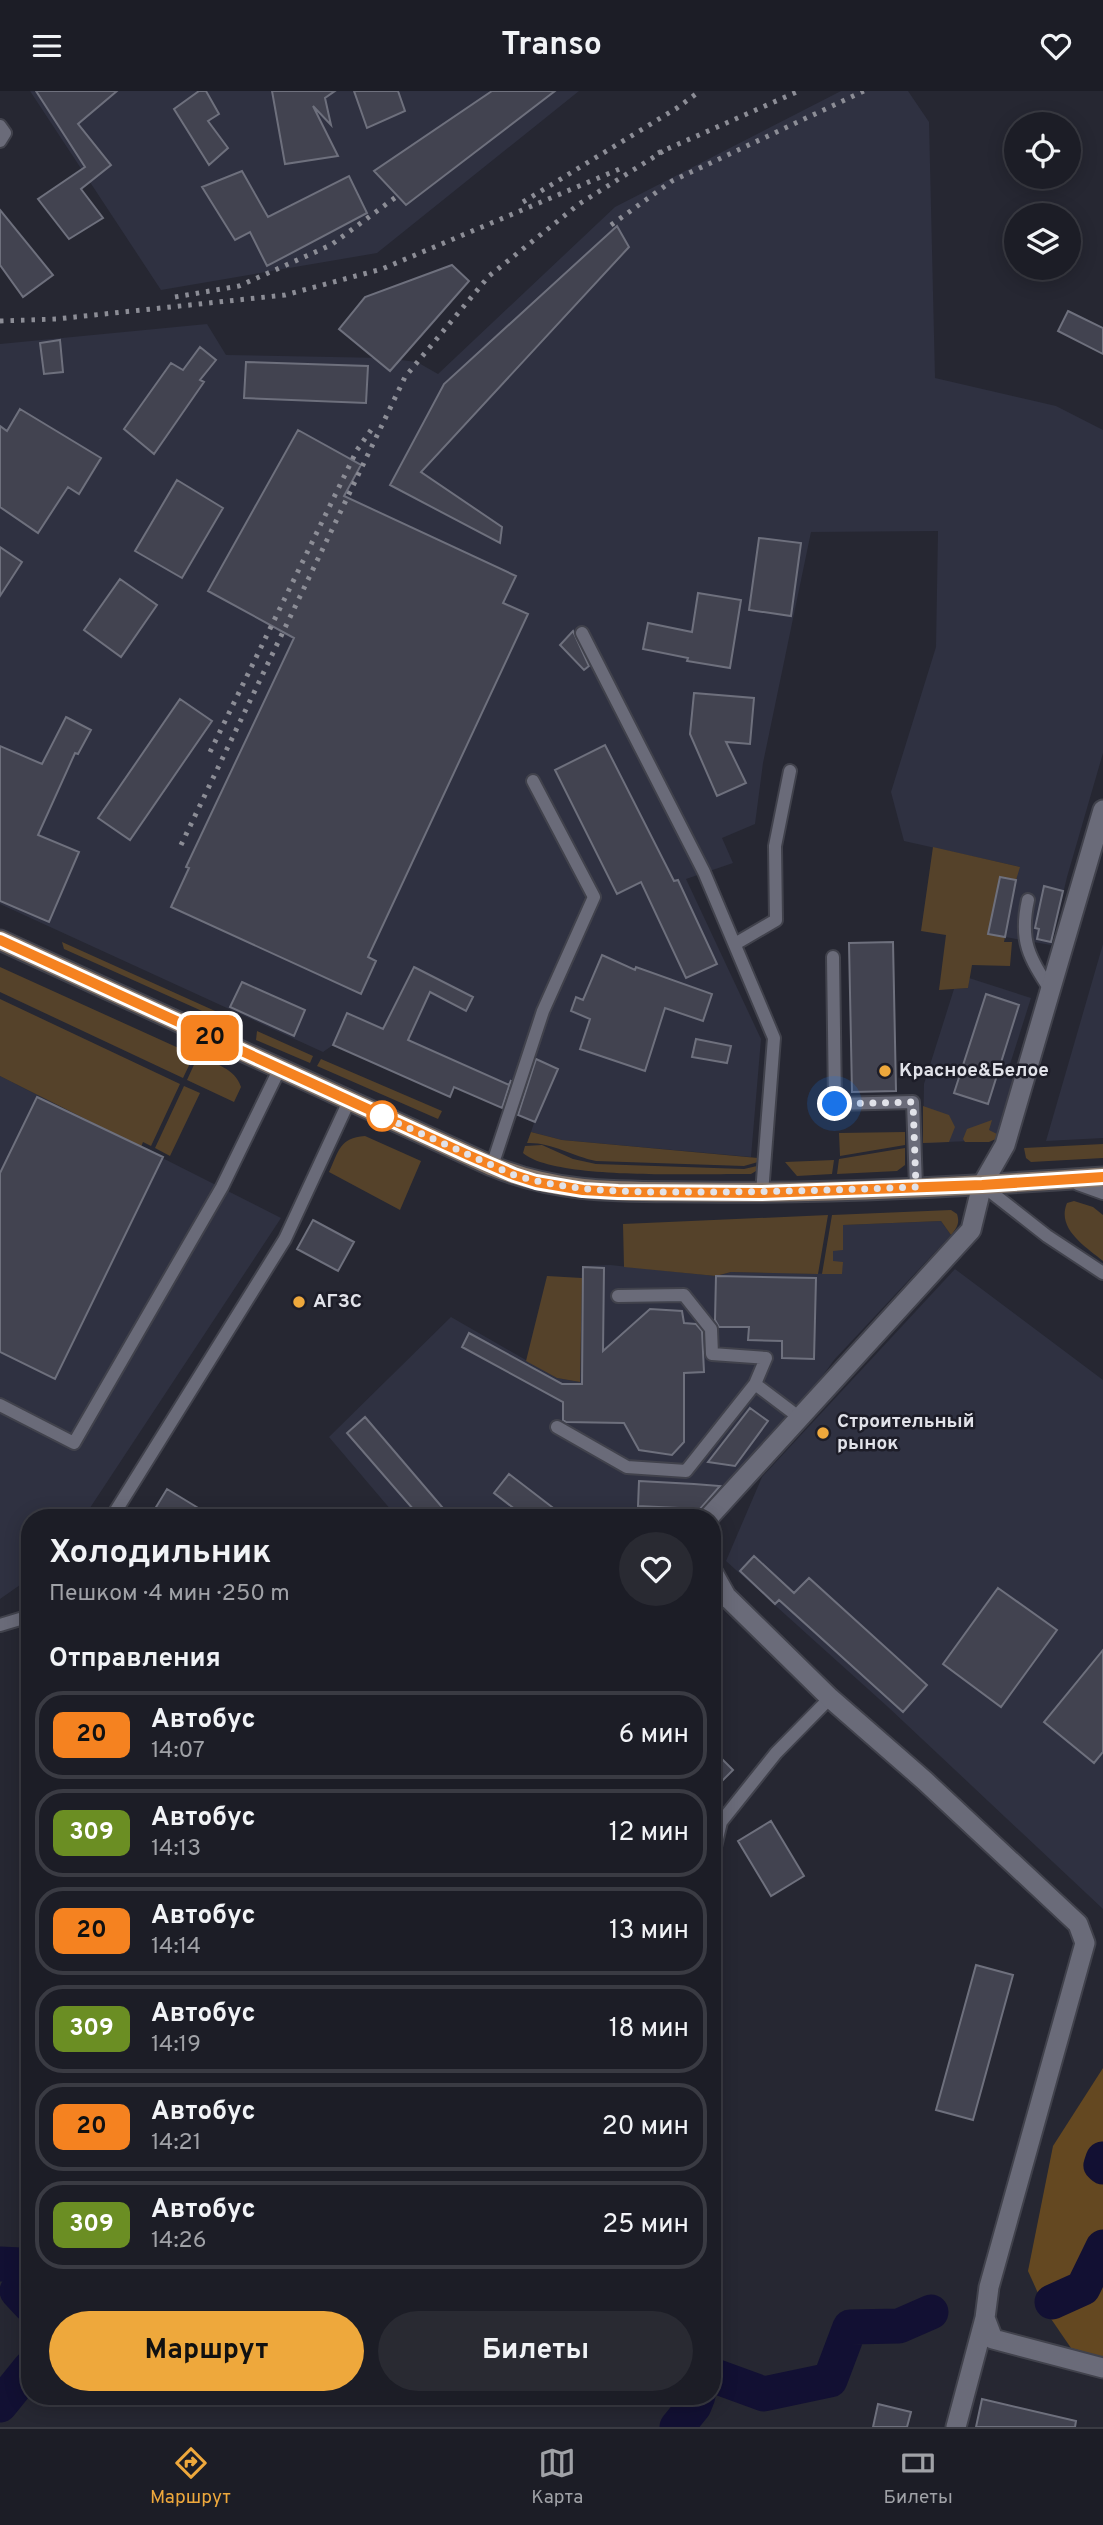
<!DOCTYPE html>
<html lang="ru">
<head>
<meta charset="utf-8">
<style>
  :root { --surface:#1c1d26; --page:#292a32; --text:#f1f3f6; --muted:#a0a2a7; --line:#3a3b43; --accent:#eea83c }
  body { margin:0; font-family:Overpass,sans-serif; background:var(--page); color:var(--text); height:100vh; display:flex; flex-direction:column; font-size:26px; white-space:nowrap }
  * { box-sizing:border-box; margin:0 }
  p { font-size:23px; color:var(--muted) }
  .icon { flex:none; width:38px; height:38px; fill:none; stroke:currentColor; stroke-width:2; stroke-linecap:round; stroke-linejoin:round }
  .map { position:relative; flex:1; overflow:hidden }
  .side { position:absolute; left:21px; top:1418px; width:700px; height:896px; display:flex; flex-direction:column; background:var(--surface); border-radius:28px; box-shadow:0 4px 18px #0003,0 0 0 2px var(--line) }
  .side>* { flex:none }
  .badge { padding:0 14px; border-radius:10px; font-size:24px; line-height:46px }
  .tools { position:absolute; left:1004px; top:21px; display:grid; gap:14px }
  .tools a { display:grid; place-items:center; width:77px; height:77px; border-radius:50%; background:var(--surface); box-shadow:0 4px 18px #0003,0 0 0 2px var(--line); font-size:35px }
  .you { position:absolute; width:35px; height:35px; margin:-18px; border:5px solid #fff; border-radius:50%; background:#1a73e8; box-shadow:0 0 0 10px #1a73e833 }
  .map>.badge { position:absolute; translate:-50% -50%; box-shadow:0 0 0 4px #fff }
  h2 { padding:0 28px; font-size:26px; line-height:63px }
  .round { display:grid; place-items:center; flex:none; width:74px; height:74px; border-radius:37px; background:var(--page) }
  .head { display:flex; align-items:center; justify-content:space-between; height:119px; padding:0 28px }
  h1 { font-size:33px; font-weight:700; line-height:52px }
  .action { display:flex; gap:14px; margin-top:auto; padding:14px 28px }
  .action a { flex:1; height:80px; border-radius:42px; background:var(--accent); color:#111; font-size:28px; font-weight:700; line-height:80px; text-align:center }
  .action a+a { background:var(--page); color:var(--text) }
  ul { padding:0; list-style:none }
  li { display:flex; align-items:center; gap:21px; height:88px; margin:0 14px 10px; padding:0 14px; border:4px solid var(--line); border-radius:28px }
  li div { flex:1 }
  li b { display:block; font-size:26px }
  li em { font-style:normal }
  li .badge { min-width:77px; font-weight:700; text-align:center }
  header { display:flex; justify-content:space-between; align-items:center; height:91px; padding:0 28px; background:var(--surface); font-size:32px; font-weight:700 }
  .tab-bar { display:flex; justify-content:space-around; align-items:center; height:98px; border-top:2px solid var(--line); background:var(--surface); font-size:19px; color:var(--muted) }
  .tab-bar a { display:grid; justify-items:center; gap:4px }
  .tab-bar .selected { color:var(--accent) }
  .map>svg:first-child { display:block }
</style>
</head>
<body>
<header><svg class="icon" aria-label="menu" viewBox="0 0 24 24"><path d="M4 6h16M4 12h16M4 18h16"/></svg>Transo<svg class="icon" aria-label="heart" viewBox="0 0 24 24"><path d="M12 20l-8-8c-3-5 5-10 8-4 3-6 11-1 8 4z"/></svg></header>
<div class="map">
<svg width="1103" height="2336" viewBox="0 0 1103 2336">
  <rect width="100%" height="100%" fill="#262732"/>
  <path fill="#2f3141" d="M30 0H579L377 162 161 199Z
    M841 0H908L929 31 935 287 1056 315 1103 339V662L1067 786 1051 854 988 843 1000 786 1020 776 904 750 891 701 936 556 938 440 811 441 763 672 755 733 722 747 733 772 686 788 761 948 751 1066 562 1049 531 1041 534 1032 454 996 450 1006 333 954 323 961 0 813V253L207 233 226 264 385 267 417 271 438 283 615 116Z
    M1103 853V1047L1046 1050 1079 936Z
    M969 887 1031 907 1006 986 1016 989 998 1047 994 1049 923 1052 924 993 954 898 968 897Z
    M0 985 281 1127 84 1426H30V1487L0 1508Z
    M941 1130 951 1144 834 1269 808 1305 698 1426H397L329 1346 451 1226 557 1287 580 1291 582 1175 610 1174 716 1185 731 1181 842 1183V1171H833V1159L843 1134Z
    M955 1178 1103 1289V1818L888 1616 726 1470 762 1386Z"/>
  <path fill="#55422a" d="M933 756 1020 776 1016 789 1000 786 988 842 1005 846 1004 851H1012L1010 875 972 874 968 897 939 899 946 844 921 840Z
    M62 851 224 924 222 929 64 858Z
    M0 876 194 964 183 987 0 901Z
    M0 908 180 993 151 1055 143 1051 141 1056 0 985Z
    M257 940 313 965 310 972 256 949Z
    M198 965C215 973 235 977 241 996L234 1011 187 989Z
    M321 968 442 1020 438 1028 317 975Z
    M184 995 200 1002 170 1065 155 1057Z
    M923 1015 949 1024 955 1036 949 1051 923 1052Z
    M992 1029 989 1039 999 1044 998 1047 989 1051H965L963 1048 967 1038Z
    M531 1041 562 1049 758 1067V1071L744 1075 596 1070C572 1065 551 1051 527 1052Z
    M905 1041V1054L840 1065 839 1042Z
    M365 1045 421 1070 400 1119 329 1081C339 1060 339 1047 365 1045Z
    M1103 1053V1067L1031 1071 1026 1067 1024 1057Z
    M542 1054 573 1068 596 1073 744 1078 757 1075 756 1080 751 1083C704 1082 555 1090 523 1062L525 1055Z
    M905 1057V1074L897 1080 837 1083 839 1068Z
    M834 1069 832 1083 797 1085 785 1071Z
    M1074 1110 1093 1116 1103 1124V1170C1086 1156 1056 1138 1067 1112Z
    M951 1119 957 1123C960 1132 957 1137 951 1144L941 1130 843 1134V1159L833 1160V1170L843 1171 842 1183H822L832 1124Z
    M828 1124 818 1183 731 1181 716 1185 624 1176 623 1133Z
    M547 1185 582 1187 580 1291 557 1287 526 1270Z"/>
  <path fill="#644821" d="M1103 1977V2266L1071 2257 1047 2222 1028 2180 1053 2055Z"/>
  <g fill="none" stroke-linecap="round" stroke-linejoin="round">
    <path stroke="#121033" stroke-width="35" d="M1103 2068 1101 2074 1103 2076
      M0 2173 21 2174 30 2179
      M30 2187 17 2200 30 2214
      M1052 2211 1083 2197 1103 2156
      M712 2284 764 2303 830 2289 850 2236 899 2235 931 2221
      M0 2314 30 2277
      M677 2336 694 2315 698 2305"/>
  </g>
  <path fill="#424350" stroke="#6e707d" stroke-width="2" d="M36 0H117L78 33 111 74 81 98 103 127 69 148 38 108 85 76Z
    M199 0H206L219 23 208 30 228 57 209 74 174 18Z
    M272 0H335L325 7 331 34 313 15 338 65 285 73Z
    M354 0H398L405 20 367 37Z
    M492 0H555L406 114 374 80Z
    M242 80 268 126 349 85 367 122 267 175 250 141 235 149 202 96Z
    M0 119 53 184 23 206 0 174Z
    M617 135 629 156 421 381 502 436 500 452 390 394 444 293Z
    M452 174 469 190 390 280 339 238 365 206Z
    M1068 220 1103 237V263L1058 240Z
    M60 249 63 281 44 283 40 252Z
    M200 256 216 269 200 289 204 291 154 363 124 338 171 272 183 279Z
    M246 271 368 275 366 312 244 307Z
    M20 318 101 367 79 403 68 396 38 442 0 416V335L7 340Z
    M298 339 361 374 344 405 516 485 503 512 528 523 368 866 376 870 361 903 171 816 189 777 186 776 294 547 208 500Z
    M177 389 223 417 182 487 135 460Z
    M759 447 801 452 791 525 749 519Z
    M0 456 22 471 0 505Z
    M120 488 157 514 121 566 84 539Z
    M698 502 741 509 730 577 687 570 688 567 643 558 648 532 692 541Z
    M573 540 589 575 584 579 560 554Z
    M694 602 754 607 750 653 726 651 746 692 717 705 690 643Z
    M180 608 212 630 130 749 98 727Z
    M66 626 91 639 78 663 75 662 38 744 79 761 49 831 0 810V655L42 673Z
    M605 654 674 790 678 789 717 873 686 887 641 791 617 803 555 679Z
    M1000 786 1016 789 1005 846 988 843Z
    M1044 795 1063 800 1051 851 1037 848 1039 838 1035 837Z
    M893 851 896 1000 852 1001 849 852Z
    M602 864 635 879 636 876 712 903 703 930 665 917 645 980 580 958 590 928 571 920 576 906 583 909Z
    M414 876 473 906 466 920 430 901 408 949 509 994 511 989 502 1017 454 996 450 1006 333 954 347 922 383 938Z
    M242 891 305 919 294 945 230 916Z
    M986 903 1019 914 988 1013 954 1002Z
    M696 948 731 955 727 972 692 966Z
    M536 968 558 978 535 1031 518 1024Z
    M37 1006 163 1066 55 1288 0 1261V1082Z
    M313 1129 354 1151 338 1180 297 1158Z
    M583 1176 604 1177 603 1260 650 1218 682 1220 684 1232 696 1233 702 1240 704 1281 684 1282V1351L672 1364 639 1359 624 1332 566 1331 563 1329V1311L462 1256 469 1242 562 1293H582Z
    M716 1185 816 1187 814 1268 782 1267V1250L748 1249 749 1236H719L715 1229Z
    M750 1317 768 1330 735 1375 708 1371Z
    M365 1326 442 1416 431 1426H420L347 1342Z
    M509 1383 565 1426H525L494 1402Z
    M639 1390 694 1393 720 1395 700 1418 638 1415Z
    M167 1398 213 1426H150Z
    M754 1465 794 1502 809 1487 927 1594 903 1621 779 1509 775 1513 740 1480Z
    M998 1497 1057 1539 1001 1616 943 1573Z
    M1103 1559V1661L1094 1672 1044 1631Z
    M712 1658 733 1679 712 1700Z
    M771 1730 804 1785 771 1805 738 1750Z
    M976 1874 1013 1884 973 2029 936 2019Z
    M982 2308 1076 2330 1075 2336H976Z
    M878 2313 911 2321 907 2336H873Z"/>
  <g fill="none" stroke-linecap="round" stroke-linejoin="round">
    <defs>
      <path id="service" d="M0 35 5 42 0 50
        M582 542 704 781 774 947 762 1102
        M1028 809C1019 850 1029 866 1051 900
        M735 853 776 829 775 755 790 680
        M833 866 835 1013 913 1011 916 1096
        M492 1075 543 920 594 806 533 690
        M1078 1093 1103 1102
        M982 1094 1047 1145 1103 1182
        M618 1205 684 1204 711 1238 712 1263 766 1267 755 1293
        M0 1314 74 1352 222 1096 279 979
        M557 1336 627 1376 686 1380 755 1293 800 1327
        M112 1426 285 1148 349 1010
        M712 1518 726 1505
        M0 1534 30 1525
        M712 1768 721 1731 776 1662 830 1607"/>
      <path id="minor" d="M709 1426 971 1139 982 1094 1005 1054 1103 719
        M712 1480 726 1505 830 1607 925 1690 1078 1833 1085 1852 989 2196 985 2227 993 2248 1103 2277
        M956 2336 985 2227"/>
      <path id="secondary" d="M0 849 492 1075C561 1104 627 1100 700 1101 835 1103 969 1095 1103 1086"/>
    </defs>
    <use href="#service" stroke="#41424c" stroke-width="16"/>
    <use href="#minor" stroke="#41424c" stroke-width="23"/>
    <use href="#secondary" stroke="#41424c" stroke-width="23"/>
    <use href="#service" stroke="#6a6b79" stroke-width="12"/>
    <use href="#minor" stroke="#6a6b79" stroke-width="19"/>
    <use href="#secondary" stroke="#85766b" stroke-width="19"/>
    <path stroke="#8c8d96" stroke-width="5" stroke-dasharray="3.5 7" stroke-linecap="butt" d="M658 62 799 0
      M523 111 677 17 700 0
      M611 134 672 90 864 0
      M175 206 239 195 331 154 396 106
      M0 230 56 228 285 204 382 178 622 77
      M210 661 357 359 371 339
      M181 754 405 286 489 185 579 113 665 59"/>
  </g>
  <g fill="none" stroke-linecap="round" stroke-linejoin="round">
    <defs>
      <path id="line" d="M0 849 468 1064 514 1084 536 1091 583 1099 618 1101 762 1102 982 1094 1103 1086"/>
    </defs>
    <use href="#line" stroke="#fff" stroke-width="16"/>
    <use href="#line" stroke="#f58220" stroke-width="10"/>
    <path stroke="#e1e2e9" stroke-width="7" stroke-dasharray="0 12.6" d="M382 1025 373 1021 514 1084C574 1102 634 1101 695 1101 769 1101 842 1099 916 1096L913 1011 835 1013"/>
  </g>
  <g fill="#eea83c" stroke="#1d1d28" stroke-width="2.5">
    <circle cx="885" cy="980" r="7"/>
    <circle cx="299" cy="1211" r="7"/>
    <circle cx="823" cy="1342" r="7"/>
  </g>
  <circle fill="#fff" stroke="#f58220" stroke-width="3.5" cx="382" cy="1025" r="14"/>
  <g text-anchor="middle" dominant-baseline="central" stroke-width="5" stroke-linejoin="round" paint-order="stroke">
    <g font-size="19" font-weight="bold" fill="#e1e2e9" stroke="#1d1d28" text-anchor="start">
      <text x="899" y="980">Красное&amp;Белое</text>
      <text x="313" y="1211">АГЗС</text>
      <text x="837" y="1331">Строительный<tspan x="837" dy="22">рынок</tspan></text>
    </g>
  </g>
</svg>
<div class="tools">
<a><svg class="icon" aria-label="locate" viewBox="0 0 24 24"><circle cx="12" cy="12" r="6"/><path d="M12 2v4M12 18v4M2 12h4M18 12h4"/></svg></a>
<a><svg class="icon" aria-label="layers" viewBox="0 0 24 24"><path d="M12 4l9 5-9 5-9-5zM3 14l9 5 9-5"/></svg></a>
</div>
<div class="you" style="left:835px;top:1013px"></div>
<b class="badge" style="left:210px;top:947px;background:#f58220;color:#111">20</b>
<section class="side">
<div class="head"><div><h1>Холодильник</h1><p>Пешком · 4 мин · 250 m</p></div><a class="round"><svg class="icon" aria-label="heart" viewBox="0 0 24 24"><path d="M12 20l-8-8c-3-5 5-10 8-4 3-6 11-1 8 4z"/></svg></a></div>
<h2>Отправления</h2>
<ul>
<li><span class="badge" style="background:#f58220;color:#111">20</span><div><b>Автобус</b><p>14:07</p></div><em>6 мин</em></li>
<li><span class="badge" style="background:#6b8e23;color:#fff">309</span><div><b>Автобус</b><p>14:13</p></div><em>12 мин</em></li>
<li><span class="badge" style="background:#f58220;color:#111">20</span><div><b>Автобус</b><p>14:14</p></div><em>13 мин</em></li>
<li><span class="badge" style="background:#6b8e23;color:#fff">309</span><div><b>Автобус</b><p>14:19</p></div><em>18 мин</em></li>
<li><span class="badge" style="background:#f58220;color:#111">20</span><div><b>Автобус</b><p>14:21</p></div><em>20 мин</em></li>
<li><span class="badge" style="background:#6b8e23;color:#fff">309</span><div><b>Автобус</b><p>14:26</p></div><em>25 мин</em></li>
</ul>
<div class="action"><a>Маршрут</a><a>Билеты</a></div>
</section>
</div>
<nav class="tab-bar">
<a class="selected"><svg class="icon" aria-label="directions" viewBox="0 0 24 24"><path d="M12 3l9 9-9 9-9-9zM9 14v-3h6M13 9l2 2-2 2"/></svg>Маршрут</a>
<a><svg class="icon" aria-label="map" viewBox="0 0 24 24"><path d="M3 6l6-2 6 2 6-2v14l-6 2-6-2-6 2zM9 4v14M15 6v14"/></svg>Карта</a>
<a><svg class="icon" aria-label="tickets" viewBox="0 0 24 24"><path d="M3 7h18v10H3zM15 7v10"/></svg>Билеты</a>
</nav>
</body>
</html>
